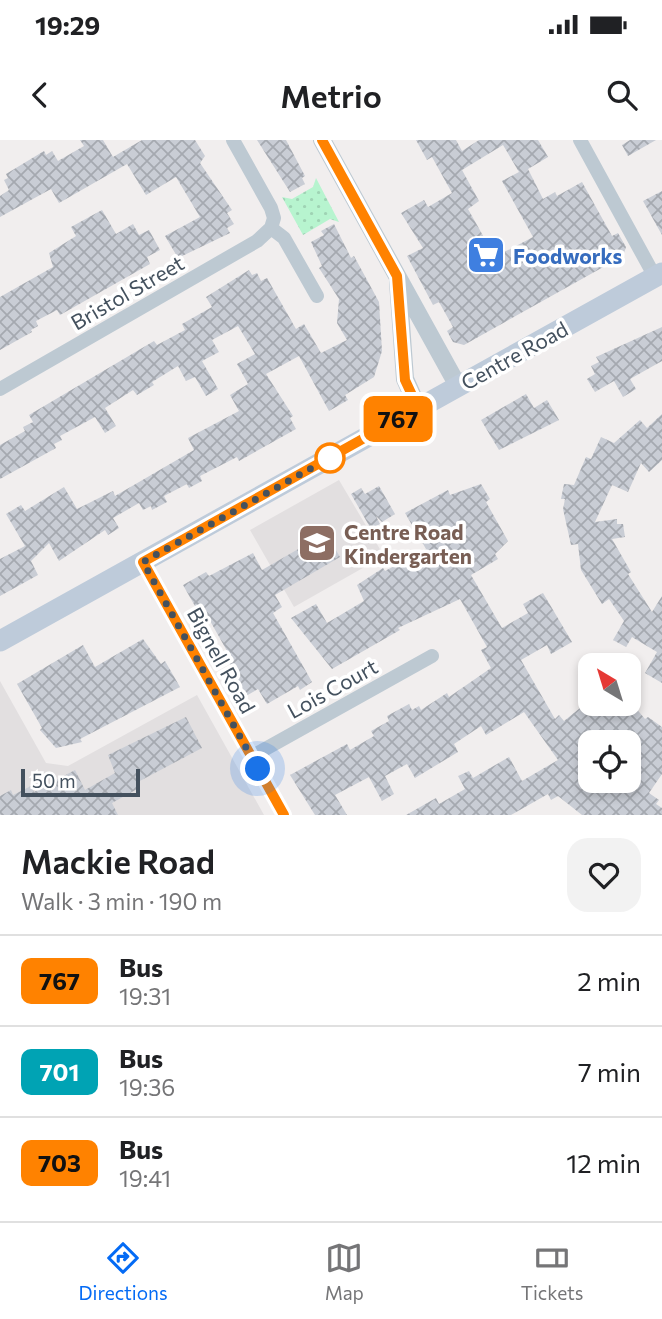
<!DOCTYPE html>
<html lang="en">
<head>
<meta charset="utf-8">
<style>
  :root { --surface:#fff; --page:#f2f2f2; --text:#202124; --muted:#757577; --line:#e0e0e0; --accent:#046bf5 }
  body { margin:0; font-family:Commissioner,sans-serif; background:var(--page); color:var(--text); height:100vh; display:flex; flex-direction:column; font-size:26px; white-space:nowrap }
  * { box-sizing:border-box; margin:0 }
  p { font-size:23px; color:var(--muted) }
  .icon { flex:none; width:38px; height:38px; fill:none; stroke:currentColor; stroke-width:2; stroke-linecap:round; stroke-linejoin:round }
  .map { position:relative; height:675px; overflow:hidden }
  .panel { display:flex; flex-direction:column; background:var(--surface); flex:1 }
  .panel>* { flex:none }
  .badge { padding:0 14px; border-radius:10px; font-size:24px; line-height:46px }
  .needle { width:46px; rotate:322deg }
  .buttons { position:absolute; left:578px; top:513px; display:grid; gap:14px }
  .buttons a { display:grid; place-items:center; width:63px; height:63px; border-radius:14px; background:var(--surface); box-shadow:0 4px 10px #0003; font-size:35px }
  .scale { position:absolute; left:21px; bottom:18px; width:119px; box-sizing:border-box; padding-left:7px; border:4px solid #44515e; border-top:0; font-size:19px; line-height:24px; white-space:nowrap; color:#44515e; -webkit-text-stroke:5px #fff; paint-order:stroke }
  .you { position:absolute; width:35px; height:35px; margin:-18px; border:5px solid #fff; border-radius:50%; background:#1a73e8; box-shadow:0 0 0 10px #1a73e833 }
  .map>.badge { position:absolute; translate:-50% -50%; box-shadow:0 0 0 4px #fff }
  .round { display:grid; place-items:center; flex:none; width:74px; height:74px; border-radius:21px; background:var(--page) }
  .overview { display:flex; align-items:center; justify-content:space-between; height:119px; padding:0 21px }
  h1 { font-size:33px; font-weight:600; line-height:52px }
  ul { padding:0; list-style:none }
  li { display:flex; align-items:center; gap:21px; height:91px; padding:0 21px; border-top:2px solid var(--line) }
  li div { flex:1 }
  li b { display:block; font-size:26px }
  li em { font-style:normal }
  li .badge { min-width:77px; font-weight:700; text-align:center }
  .status { display:flex; justify-content:space-between; align-items:center; height:49px; padding:0 35px; background:var(--surface); direction:ltr }
  .status svg { height:19px; fill:currentColor }
  header { display:flex; justify-content:space-between; align-items:center; height:91px; padding:0 21px; background:var(--surface); font-size:32px; font-weight:600 }
  .tabs { display:flex; justify-content:space-around; align-items:center; height:98px; border-top:2px solid var(--line); background:var(--surface); font-size:19px; color:var(--muted) }
  .tabs a { display:grid; justify-items:center; gap:4px }
  .tabs .current { color:var(--accent) }
  .map>svg:first-child { display:block }
</style>
</head>
<body>
<div class="status"><b>19:29</b><svg viewBox="0 0 49 12"><path d="M0 12V9h3v3zM5 12V6h3v6zM10 12V3h3v9zM15 12V0h3v12zM26 1h20v11H26zM47 4h2v5h-2z"/></svg></div>
<header><svg class="icon" aria-label="back" viewBox="0 0 24 24"><path d="M15 5l-7 7 7 7"/></svg>Metrio<svg class="icon" aria-label="search" viewBox="0 0 24 24"><circle cx="10" cy="10" r="6"/><path d="M15 15l6 6"/></svg></header>
<div class="map">
<svg width="662" height="675" viewBox="0 0 662 675">
  <defs>
    <pattern id="park-dots" width="8" height="8" patternUnits="userSpaceOnUse" patternTransform="scale(1.75)"><rect width="8" height="8" fill="#b7f4cf"/><path d="M2 2h.1M6 6h.1" fill="none" stroke="#9fd3b4" stroke-width="1.8" stroke-linecap="round"/></pattern>
    <pattern id="building-cross-hatch" width="8" height="8" patternUnits="userSpaceOnUse" patternTransform="scale(1.75)"><rect width="8" height="8" fill="#c9cdd5"/><path d="M0 0l8 8M0 8l8-8" fill="none" stroke="#a5a9b0"/></pattern>
  </defs>
  <rect width="100%" height="100%" fill="#f1eeee"/>
  <path fill="#e2dfe0" d="M339 340 384 416 294 467 250 390Z
    M0 541 46 623 68 626 197 555 264 675H0Z"/>
  <path fill="url(#park-dots)" d="M316 38 339 82 330 79 303 95 282 57 292 59 313 47Z"/>
  <path fill="url(#building-cross-hatch)" fill-rule="evenodd" d="M80 0H103L113 17 142 0H195L205 16 200 23 232 70 227 73 234 84 227 88 230 93 178 118 165 96 200 77 176 37 146 55 127 24 59 63 51 49 0 77V56L9 50 4 40 8 38 6 34 44 11 46 15 52 11 58 21 84 6Z
    M257 0H286L305 36 302 38 305 44 290 52Z
    M416 0H456L462 11 479 0H538L548 17 528 29 543 59 555 52 557 56 582 42 612 96 618 93 626 107 623 116 464 205 453 202 447 191 453 187 439 162 433 165 407 116 423 108 401 73 424 60 428 67 452 53 432 17 427 20ZM503 5 519 32 502 41 533 97 495 117 468 69 479 61 462 30Z
    M630 0H656L628 16 622 5Z
    M662 51V95L643 61Z
    M102 70 116 94 133 84 139 95 149 90 160 110 147 117 150 124 60 175 57 170 36 181 38 186 31 190 32 192 0 210V157L53 127 49 113 76 96 71 87Z
    M334 84 351 118 354 116 379 162 382 211 374 237 345 255 348 260 329 271 299 216 266 234 293 276 290 278 296 289 239 321 237 317 200 336 202 341 189 348 187 344 164 356 167 362 152 370 151 366 143 370 139 363 113 378 119 388 108 395 105 390 59 421 49 403 31 421 38 435 0 456V419L25 406 6 374 21 365 25 371 64 347 77 369 113 351 115 356 194 310 188 298 239 271 230 255 248 244 237 224 255 214 238 186 212 200 219 212 202 221 218 249 206 256 195 237 186 241 178 226 152 242 154 245 137 255 133 250 105 268 116 286 105 293 95 277 60 296 62 300 54 304 56 308 0 339V305L25 291 23 287 33 282 29 275 154 201 157 205 185 190 182 184 212 167 206 157 249 130 252 135 257 133 261 141 267 138 296 189 304 184 321 213 347 200 337 183 339 159 319 128 322 126 311 102 324 95 321 91Z
    M662 187V221L630 239 636 249 623 257 614 241 595 252 587 239 595 234 591 226 599 222 596 217Z
    M526 254 534 268 547 260 559 280 499 310 481 280Z
    M662 274V320L649 332 641 323 628 352 612 345 595 382 617 379V384H623L625 397 612 399 631 432 628 434 652 472 662 456V543L645 533 657 512 632 497 626 507 613 500 624 481 609 459 602 464 581 430 578 404 571 405 563 369 565 359H561L564 344 574 345 586 317 591 319 601 297 614 303 640 280 647 288Z
    M481 344 490 359 486 362 508 401 495 414 498 419 471 435 502 488 528 473 523 464 543 453 572 502 551 514 547 505 521 520 555 579 559 575 564 581 585 564H628L629 560 645 579 648 577 662 587V634L649 653 659 660 656 664 662 668V675H582L558 656 551 660 548 654 511 675H406L436 658 439 664 465 649 458 636 469 631 473 638 509 617 522 641 558 620 524 572 486 595 481 586 454 604 458 612 415 638 407 624 385 636 394 654 382 661 369 637 335 655 347 675H315L290 635 347 604 350 610 374 596 371 591 389 581 387 576 409 564 412 570 419 566 421 570 447 553 449 557 491 528 481 510 487 507 460 459 398 488 400 490 332 529 291 478 316 464 327 483 364 461 357 445 383 428 385 431 426 409 405 373 448 350 450 355ZM590 602H628V640H590Z
    M379 346 395 374 382 382 376 376 380 384 371 389 351 354 361 348 365 354Z
    M326 393 340 417 275 455 282 467 273 473 312 542 300 550 298 546 267 564 258 549 246 556 228 520 231 518 209 479 204 482 183 445 206 432 209 436 253 413 262 430Z
    M143 499 161 524 165 521 180 547 80 599 82 602 56 608 40 590 42 588 17 544 83 505 95 527Z
    M186 577 202 608 136 643 139 648 112 663 118 675H0V656L11 650 13 655 31 646 34 652 75 630 85 650 115 633 108 615Z"/>
  <g fill="none" stroke-linecap="round" stroke-linejoin="round">
    <path stroke="#bdc9d2" stroke-width="14" d="M233 0 271 68 274 78 271 88 284 98 317 156
      M580 0 655 137
      M0 249 257 101 271 88
      M143 422 284 675
      M251 617 432 516"/>
    <path stroke="#bdc9d2" stroke-width="18" d="M322 0 458 246
      M398 142 405 239 418 268"/>
    <path stroke="#becbda" stroke-width="21" d="M0 501 662 133"/>
  </g>
  <g fill="none" stroke-linecap="round" stroke-linejoin="round">
    <defs>
      <path id="line" d="M284 675 143 422 418 268 405 240 397 136 322 0"/>
    </defs>
    <use href="#line" stroke="#fff" stroke-width="16"/>
    <use href="#line" stroke="#ff8200" stroke-width="10"/>
    <path stroke="#44515e" stroke-width="7" stroke-dasharray="0 12.6" d="M258 629 143 422 335 315 330 318"/>
  </g>
  <defs>
    <symbol id="supermarket-square" viewBox="-11 -11 22 22"><rect x="-9" y="-9" width="18" height="18" rx="4" fill="#3f7fe0" stroke="#fff"/><path d="M-6-5.5h2.5l.6 2H6L4.5 2H-2.5L-4.4-4H-6ZM-1.5 3.2a1.3 1.3 0 1 0 .1 0ZM3 3.2a1.3 1.3 0 1 0 .1 0Z" fill="#fff"/></symbol>
    <symbol id="school-square" viewBox="-11 -11 22 22"><rect x="-9" y="-9" width="18" height="18" rx="4" fill="#8d6e63" stroke="#fff"/><path d="M0-5L7-2L0 1L-7-2ZM-4 1L0 2.5L4 1V4Q0 6-4 4Z" fill="#fff"/></symbol>
  </defs>
  <g fill-rule="evenodd">
    <use href="#supermarket-square" x="464" y="93" width="44" height="44"/>
    <use href="#school-square" x="295" y="381" width="44" height="44"/>
  </g>
  <circle fill="#fff" stroke="#ff8200" stroke-width="3.5" cx="330" cy="318" r="14"/>
  <g text-anchor="middle" dominant-baseline="central" stroke-width="7" stroke-linejoin="round" paint-order="stroke">
    <g font-size="21" font-weight="bold" fill="#366cbe" stroke="#fff" text-anchor="start">
      <text x="513" y="115">Foodworks</text>
    </g>
    <g font-size="21" fill="#44515e" stroke="#fff">
      <text transform="translate(127 152) rotate(-30)">Bristol Street</text>
      <text transform="translate(514 215) rotate(-29)">Centre Road</text>
      <text transform="translate(222 520) rotate(61)">Bignell Road</text>
      <text transform="translate(332 548) rotate(-29)">Lois Court</text>
    </g>
    <g font-size="21" font-weight="bold" fill="#785e54" stroke="#fff" text-anchor="start">
      <text x="344" y="391">Centre Road<tspan x="344" dy="24">Kindergarten</tspan></text>
    </g>
  </g>
</svg>
<div class="buttons">
<a><svg class="needle" viewBox="-14 -14 28 28"><path d="M0-13l5 13h-10z" fill="#e53935"/><path d="M0 13l5-13h-10z" fill="#757577"/></svg></a>
<a><svg class="icon" aria-label="locate" viewBox="0 0 24 24"><circle cx="12" cy="12" r="6"/><path d="M12 2v4M12 18v4M2 12h4M18 12h4"/></svg></a>
</div>
<div class="scale">50 m</div>
<div class="you" style="left:258px;top:629px"></div>
<b class="badge" style="left:398px;top:279px;background:#ff8200;color:#111">767</b>
</div>
<section class="panel">
<div class="overview"><div><h1>Mackie Road</h1><p>Walk · 3 min · 190 m</p></div><a class="round"><svg class="icon" aria-label="heart" viewBox="0 0 24 24"><path d="M12 20l-8-8c-3-5 5-10 8-4 3-6 11-1 8 4z"/></svg></a></div>
<ul>
<li><span class="badge" style="background:#ff8200;color:#111">767</span><div><b>Bus</b><p>19:31</p></div><em>2 min</em></li>
<li><span class="badge" style="background:#00a3b4;color:#fff">701</span><div><b>Bus</b><p>19:36</p></div><em>7 min</em></li>
<li><span class="badge" style="background:#ff8200;color:#111">703</span><div><b>Bus</b><p>19:41</p></div><em>12 min</em></li>
</ul>
</section>
<nav class="tabs">
<a class="current"><svg class="icon" aria-label="directions" viewBox="0 0 24 24"><path d="M12 3l9 9-9 9-9-9zM9 14v-3h6M13 9l2 2-2 2"/></svg>Directions</a>
<a><svg class="icon" aria-label="map" viewBox="0 0 24 24"><path d="M3 6l6-2 6 2 6-2v14l-6 2-6-2-6 2zM9 4v14M15 6v14"/></svg>Map</a>
<a><svg class="icon" aria-label="tickets" viewBox="0 0 24 24"><path d="M3 7h18v10H3zM15 7v10"/></svg>Tickets</a>
</nav>
</body>
</html>
